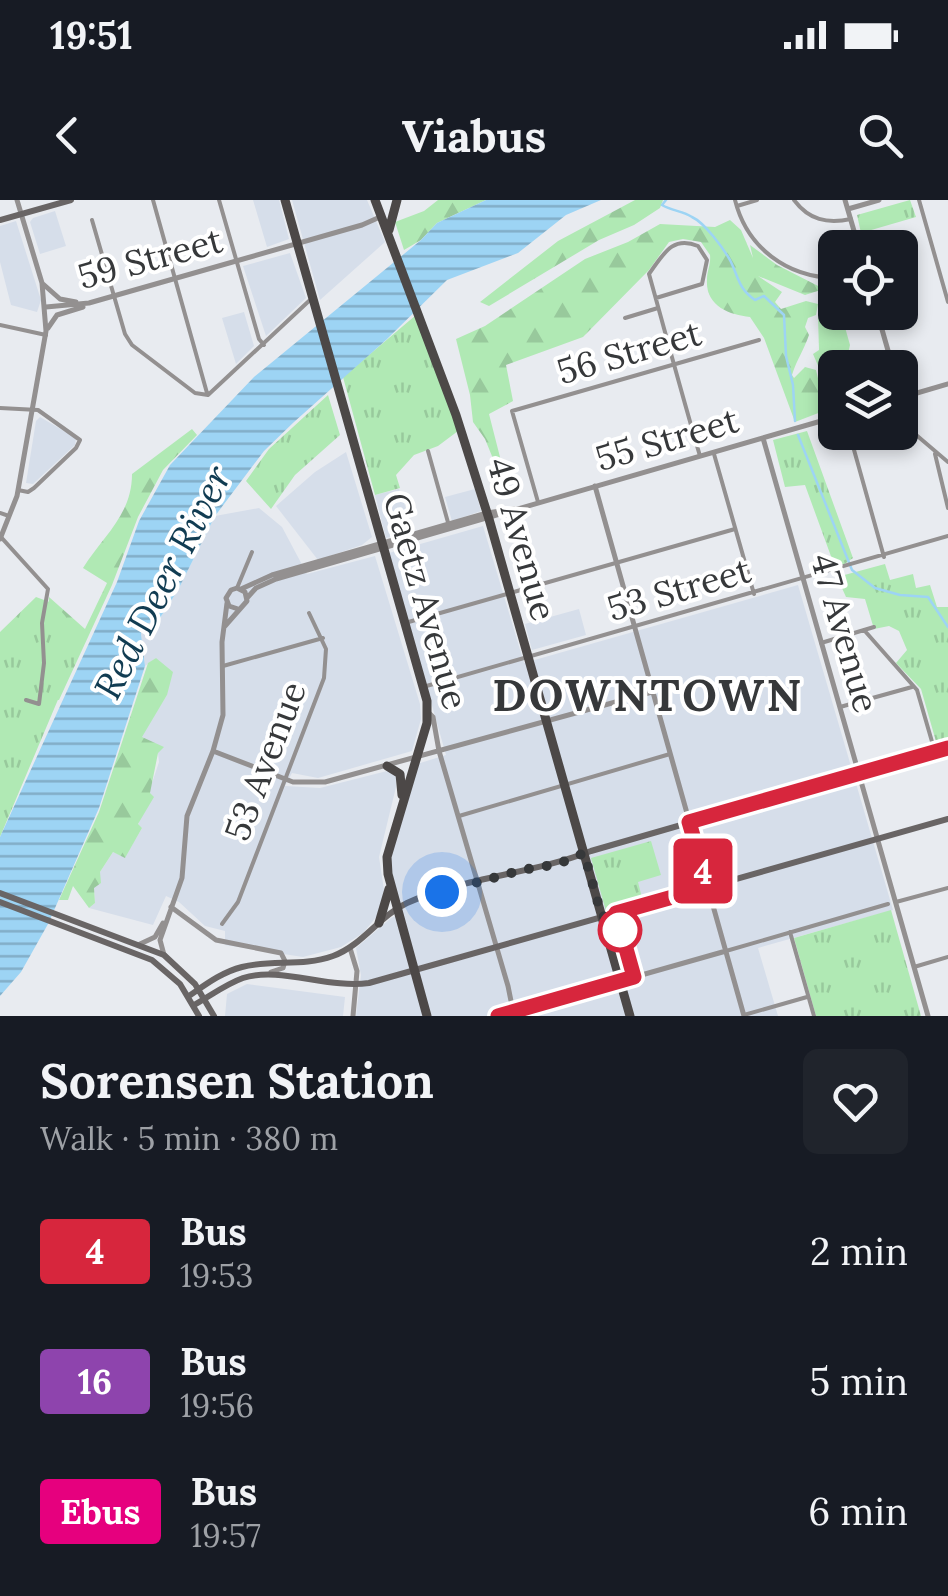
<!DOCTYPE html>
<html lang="en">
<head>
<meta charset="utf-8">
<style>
  :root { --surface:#171b24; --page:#20242c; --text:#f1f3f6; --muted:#9ea1a6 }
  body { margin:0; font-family:Lora,serif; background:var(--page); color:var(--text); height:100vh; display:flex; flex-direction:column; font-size:38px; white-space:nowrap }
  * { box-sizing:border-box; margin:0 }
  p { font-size:32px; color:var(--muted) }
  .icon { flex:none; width:55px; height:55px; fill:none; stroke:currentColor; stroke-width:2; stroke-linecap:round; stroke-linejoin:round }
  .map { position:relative; height:816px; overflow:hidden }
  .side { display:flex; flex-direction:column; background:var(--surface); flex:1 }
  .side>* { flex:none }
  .badge { padding:0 20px; border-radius:8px; font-size:35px; line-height:65px }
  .fabs { position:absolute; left:818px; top:30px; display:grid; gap:20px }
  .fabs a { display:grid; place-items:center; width:100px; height:100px; border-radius:15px; background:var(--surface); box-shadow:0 5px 15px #0003; font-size:50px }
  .you { position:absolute; width:50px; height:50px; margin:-25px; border:8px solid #fff; border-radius:50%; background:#1a73e8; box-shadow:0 0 0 15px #1a73e833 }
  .map>.badge { position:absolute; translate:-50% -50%; box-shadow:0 0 0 5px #fff }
  .round { display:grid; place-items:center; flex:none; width:105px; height:105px; border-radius:15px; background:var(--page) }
  .headline { display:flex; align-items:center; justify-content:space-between; height:170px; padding:0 40px }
  h1 { font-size:48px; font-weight:700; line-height:75px }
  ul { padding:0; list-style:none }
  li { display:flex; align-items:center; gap:30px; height:130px; padding:0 40px }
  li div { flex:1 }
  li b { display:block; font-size:38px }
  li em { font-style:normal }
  li .badge { min-width:110px; font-weight:700; text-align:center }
  .status { display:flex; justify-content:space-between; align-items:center; height:70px; padding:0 50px; background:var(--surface); direction:ltr }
  .status svg { height:28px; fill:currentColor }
  header { display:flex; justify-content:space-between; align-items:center; height:130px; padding:0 40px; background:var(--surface); font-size:45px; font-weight:700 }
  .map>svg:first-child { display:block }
</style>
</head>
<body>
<div class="status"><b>19:51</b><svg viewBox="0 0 49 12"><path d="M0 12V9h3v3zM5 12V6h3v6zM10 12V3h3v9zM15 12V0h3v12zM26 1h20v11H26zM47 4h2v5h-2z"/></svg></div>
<header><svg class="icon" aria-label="back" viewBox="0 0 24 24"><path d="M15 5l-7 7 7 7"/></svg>Viabus<svg class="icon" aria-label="search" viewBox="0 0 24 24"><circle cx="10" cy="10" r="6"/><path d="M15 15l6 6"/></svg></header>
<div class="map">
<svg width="948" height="816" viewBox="0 0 948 816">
  <defs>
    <pattern id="forest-firs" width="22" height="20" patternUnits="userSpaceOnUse" patternTransform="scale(2.5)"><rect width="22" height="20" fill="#b0e9b4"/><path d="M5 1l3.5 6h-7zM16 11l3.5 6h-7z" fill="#98c99c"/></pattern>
    <pattern id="park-tufts" width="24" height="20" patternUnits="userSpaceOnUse" patternTransform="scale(2.5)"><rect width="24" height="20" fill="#b0e9b4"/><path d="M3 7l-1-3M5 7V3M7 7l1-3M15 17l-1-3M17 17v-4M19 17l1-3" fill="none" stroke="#98c99c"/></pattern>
    <pattern id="water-rules" width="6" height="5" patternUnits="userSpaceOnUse" patternTransform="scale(2.5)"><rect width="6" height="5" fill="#9dd4f4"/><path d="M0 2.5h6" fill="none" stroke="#81adc7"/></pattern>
  </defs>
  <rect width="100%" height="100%" fill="#e8ebf0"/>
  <path fill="#d6deea" d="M253 0H279L289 39 267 47Z
    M292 0H367L385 42 320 100Z
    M55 11 66 46 40 54 30 22 33 18Z
    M16 21 41 100 37 112 11 105 0 62V26Z
    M290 53 306 98 266 136 243 66Z
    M244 112 254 146 236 164 222 118Z
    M40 217 76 238 75 245 33 284 26 283 36 221Z
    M346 252 372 337 362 345 318 360 276 306 315 272Z
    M399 289 414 331 386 338 375 295Z
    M475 289 481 311 452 321 445 297Z
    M259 308 282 327 307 374 375 356 420 504 421 519 412 551 318 578 292 573 285 586 320 588 391 570 396 577V587L379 657 384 690 382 710 363 733 341 747 303 757 225 745V731L205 726 179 702 166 696 153 725 89 708 95 703 94 688 100 672 113 652 125 657 142 628 138 625 159 562 158 553 141 537 167 495 156 458 145 466 141 434 143 423 158 421 178 390 215 316Z
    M483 326 524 463 798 385 893 710 758 748 778 816H356L361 775 356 748 391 718 402 713 389 662 417 564 446 555 389 353Z
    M579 409 586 435 532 450 525 424Z
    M247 784 345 797 343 816H225L227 794Z"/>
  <path fill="url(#forest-firs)" d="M438 0H486L437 23 421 40 404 50 395 22 424 11Z
    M635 0H663L660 8 634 25 599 40 489 106 480 102 558 41Z
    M730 20 741 30 753 58 750 45 777 65 824 89 805 95 758 76 782 92 775 102 781 109 806 101 818 104 816 115 808 118 805 127 809 135C804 150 797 159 792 175L794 178 805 167 816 170 823 199 821 212 795 222 764 138 750 117C729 115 705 106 707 79 707 71 711 64 710 55L701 42 683 39 669 42 649 70 583 137 506 165 513 201 489 214 501 261 496 266 485 239 473 222 470 195 456 139 485 126 585 59 628 42 660 24 715 27Z
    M834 92 835 112 841 113 850 145 845 167 819 168 813 154 819 150 818 118 831 112Z
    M192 229 197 235 163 270 138 317 112 385 59 500 45 499 49 397 85 429 107 383 83 368C103 336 132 315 132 274Z
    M156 458 173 472 167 495 142 537 164 547 158 553 150 593 154 597 138 624 142 628 125 658 113 652 100 672 101 683 94 688 95 703 89 708 73 686 68 700H59L99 612 148 463Z"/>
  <path fill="url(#park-tufts)" d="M910 0 916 17 861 33 857 15Z
    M416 115 458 231 438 246 414 255 396 275 400 288 375 295 343 177Z
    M328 195 340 235 295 275 271 309 246 281 269 249Z
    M807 231 853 358 836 370 805 285 785 287 773 240Z
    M885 364 890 380 913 374 916 388 930 385 937 407H948V543L937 545 921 489 896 463 907 450 899 431 889 426 874 429 865 399 846 397 837 377Z
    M36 397 55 404 84 438 0 637V432Z
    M651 641 661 675 638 682 643 702 606 711 591 658Z
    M891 710 921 816H816L794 738Z"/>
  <path fill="url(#water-rules)" d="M486 0H601L566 15 518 53 447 80 386 140 294 222 264 251 215 316 178 390 158 421 143 424 141 434 145 466 99 608 48 724 21 772 0 796V637L117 382 139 321 170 265 254 177 421 40 437 23Z"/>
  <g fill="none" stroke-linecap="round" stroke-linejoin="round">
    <path stroke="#9dd4f4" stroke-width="2.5" d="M666 0 662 5C672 11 683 11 692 17 705 23 723 48 730 60 739 78 738 88 755 100L764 96 784 115 786 156 793 185 795 221
      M798 235 852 370 875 388 900 395 928 397 948 427"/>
    <path stroke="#939090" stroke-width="4" d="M153 0 207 193
      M219 0 259 139 264 145
      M735 0C747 48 787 77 835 78
      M794 0C809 20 827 24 851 19
      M919 0 948 102
      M737 6 757 0
      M92 20 125 134 132 145 195 193 208 195
      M656 98 702 84 707 60 698 46C672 35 663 55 649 74 666 135 682 195 700 256
      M625 118 658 108
      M0 125 46 135
      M208 195 310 100
      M0 208 38 210 80 240 76 248 34 288 28 292 18 290
      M900 211 908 228 948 262
      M849 232 884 357
      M428 251 449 326
      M714 254 754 394
      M935 254 948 308
      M538 302 512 211 759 140
      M0 313 9 316
      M1 337 48 389 42 423 44 463 39 504 26 500
      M237 388 252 352
      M405 423 735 329
      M864 430 917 490 935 552
      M821 443 874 427
      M223 466 323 438
      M423 487 948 336
      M840 507 912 487
      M459 616 670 554
      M896 702 948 688
      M222 724 238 702 324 478 326 449 309 413
      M790 732 814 816
      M726 751 888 704
      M914 767 948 757
      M744 815 807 797"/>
    <path stroke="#939090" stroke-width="5" d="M845 0 859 48
      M848 9 879 0
      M43 84 60 99 76 102
      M46 107 89 103 362 25 380 17
      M877 112 893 168
      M48 128 57 115 83 107
      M900 198 948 184
      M763 238 928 816
      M595 286 744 816
      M0 339 17 296 46 131 42 83 17 0
      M241 389 272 375 487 313 514 309
      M247 398 256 388 276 379 835 217
      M225 426 247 401 245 392 237 388 231 390 226 398 229 406 238 409
      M428 512 433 517 439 551 508 786 514 816
      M213 551 293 582H325L652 492
      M171 707 216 740 281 753 285 761 283 768 271 772
      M140 744 155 737 163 723
      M350 748 357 771 353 816
      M164 755 160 740 182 678 187 616 213 551 223 515 222 442 227 403
      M497 816 726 751"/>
    <path stroke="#696565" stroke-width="6" d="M0 20 71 0
      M0 693 164 755 195 784 214 816
      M0 702 152 760 180 784 199 816
      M189 796C205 785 222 772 242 767 272 759 302 767 333 756 363 745 379 716 407 703 465 677 532 674 591 651L948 548
      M194 805C210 796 226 784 243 778 280 766 328 789 369 783L948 619"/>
    <path stroke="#4c4847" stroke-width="9" d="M285 0 427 501V523L387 657 388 674 427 816
      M375 0 456 215 489 319 630 816
      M389 30 397 0
      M387 566 400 574 402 595
      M379 723 389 689"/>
  </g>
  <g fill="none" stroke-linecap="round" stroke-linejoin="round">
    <defs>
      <path id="line" d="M498 816 634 777 616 713 708 687 689 622 948 548"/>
    </defs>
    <use href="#line" stroke="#fff" stroke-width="22"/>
    <use href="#line" stroke="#d7263d" stroke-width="15"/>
    <path stroke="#36383a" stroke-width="10" stroke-dasharray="0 18" d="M442 692 522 670 558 664 584 653 602 717 616 713 620 730"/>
  </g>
  <circle fill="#fff" stroke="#d7263d" stroke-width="5" cx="620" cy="730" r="20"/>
  <g text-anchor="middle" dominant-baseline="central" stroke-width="8" stroke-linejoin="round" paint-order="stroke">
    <g font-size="35" fill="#36383a" stroke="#fff">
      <text transform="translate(150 58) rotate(-15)">59 Street</text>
      <text transform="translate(629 152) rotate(-16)">56 Street</text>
      <text transform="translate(667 239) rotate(-16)">55 Street</text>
      <text transform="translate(522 339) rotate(74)">49 Avenue</text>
      <text transform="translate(679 389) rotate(-16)">53 Street</text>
      <text transform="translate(426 401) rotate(74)">Gaetz Avenue</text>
      <text transform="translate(845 433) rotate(74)">47 Avenue</text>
      <text transform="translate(265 561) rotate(-69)">53 Avenue</text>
    </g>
    <g font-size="38" font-style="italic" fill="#113c52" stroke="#fff">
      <text transform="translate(162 382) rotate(-63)">Red Deer River</text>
    </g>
    <g font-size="45" font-weight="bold" letter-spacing="2.5" fill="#36383a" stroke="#fff">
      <text x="648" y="494">DOWNTOWN</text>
    </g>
  </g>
</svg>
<div class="fabs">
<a><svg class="icon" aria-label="locate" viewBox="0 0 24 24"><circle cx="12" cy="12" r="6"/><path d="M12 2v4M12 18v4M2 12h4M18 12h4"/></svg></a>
<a><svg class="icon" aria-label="layers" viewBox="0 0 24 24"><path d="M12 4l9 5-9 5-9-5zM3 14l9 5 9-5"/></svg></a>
</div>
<div class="you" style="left:442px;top:692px"></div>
<b class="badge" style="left:703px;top:671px;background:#d7263d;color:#fff">4</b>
</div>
<section class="side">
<div class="headline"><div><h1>Sorensen Station</h1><p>Walk · 5 min · 380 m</p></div><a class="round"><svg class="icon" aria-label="heart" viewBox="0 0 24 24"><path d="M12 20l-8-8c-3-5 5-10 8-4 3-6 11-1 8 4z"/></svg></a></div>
<ul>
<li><span class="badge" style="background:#d7263d;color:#fff">4</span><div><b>Bus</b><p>19:53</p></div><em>2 min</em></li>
<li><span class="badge" style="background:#8e44ad;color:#fff">16</span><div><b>Bus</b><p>19:56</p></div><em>5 min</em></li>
<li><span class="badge" style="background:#e6007e;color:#fff">Ebus</span><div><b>Bus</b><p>19:57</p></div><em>6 min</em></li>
</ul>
</section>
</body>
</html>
